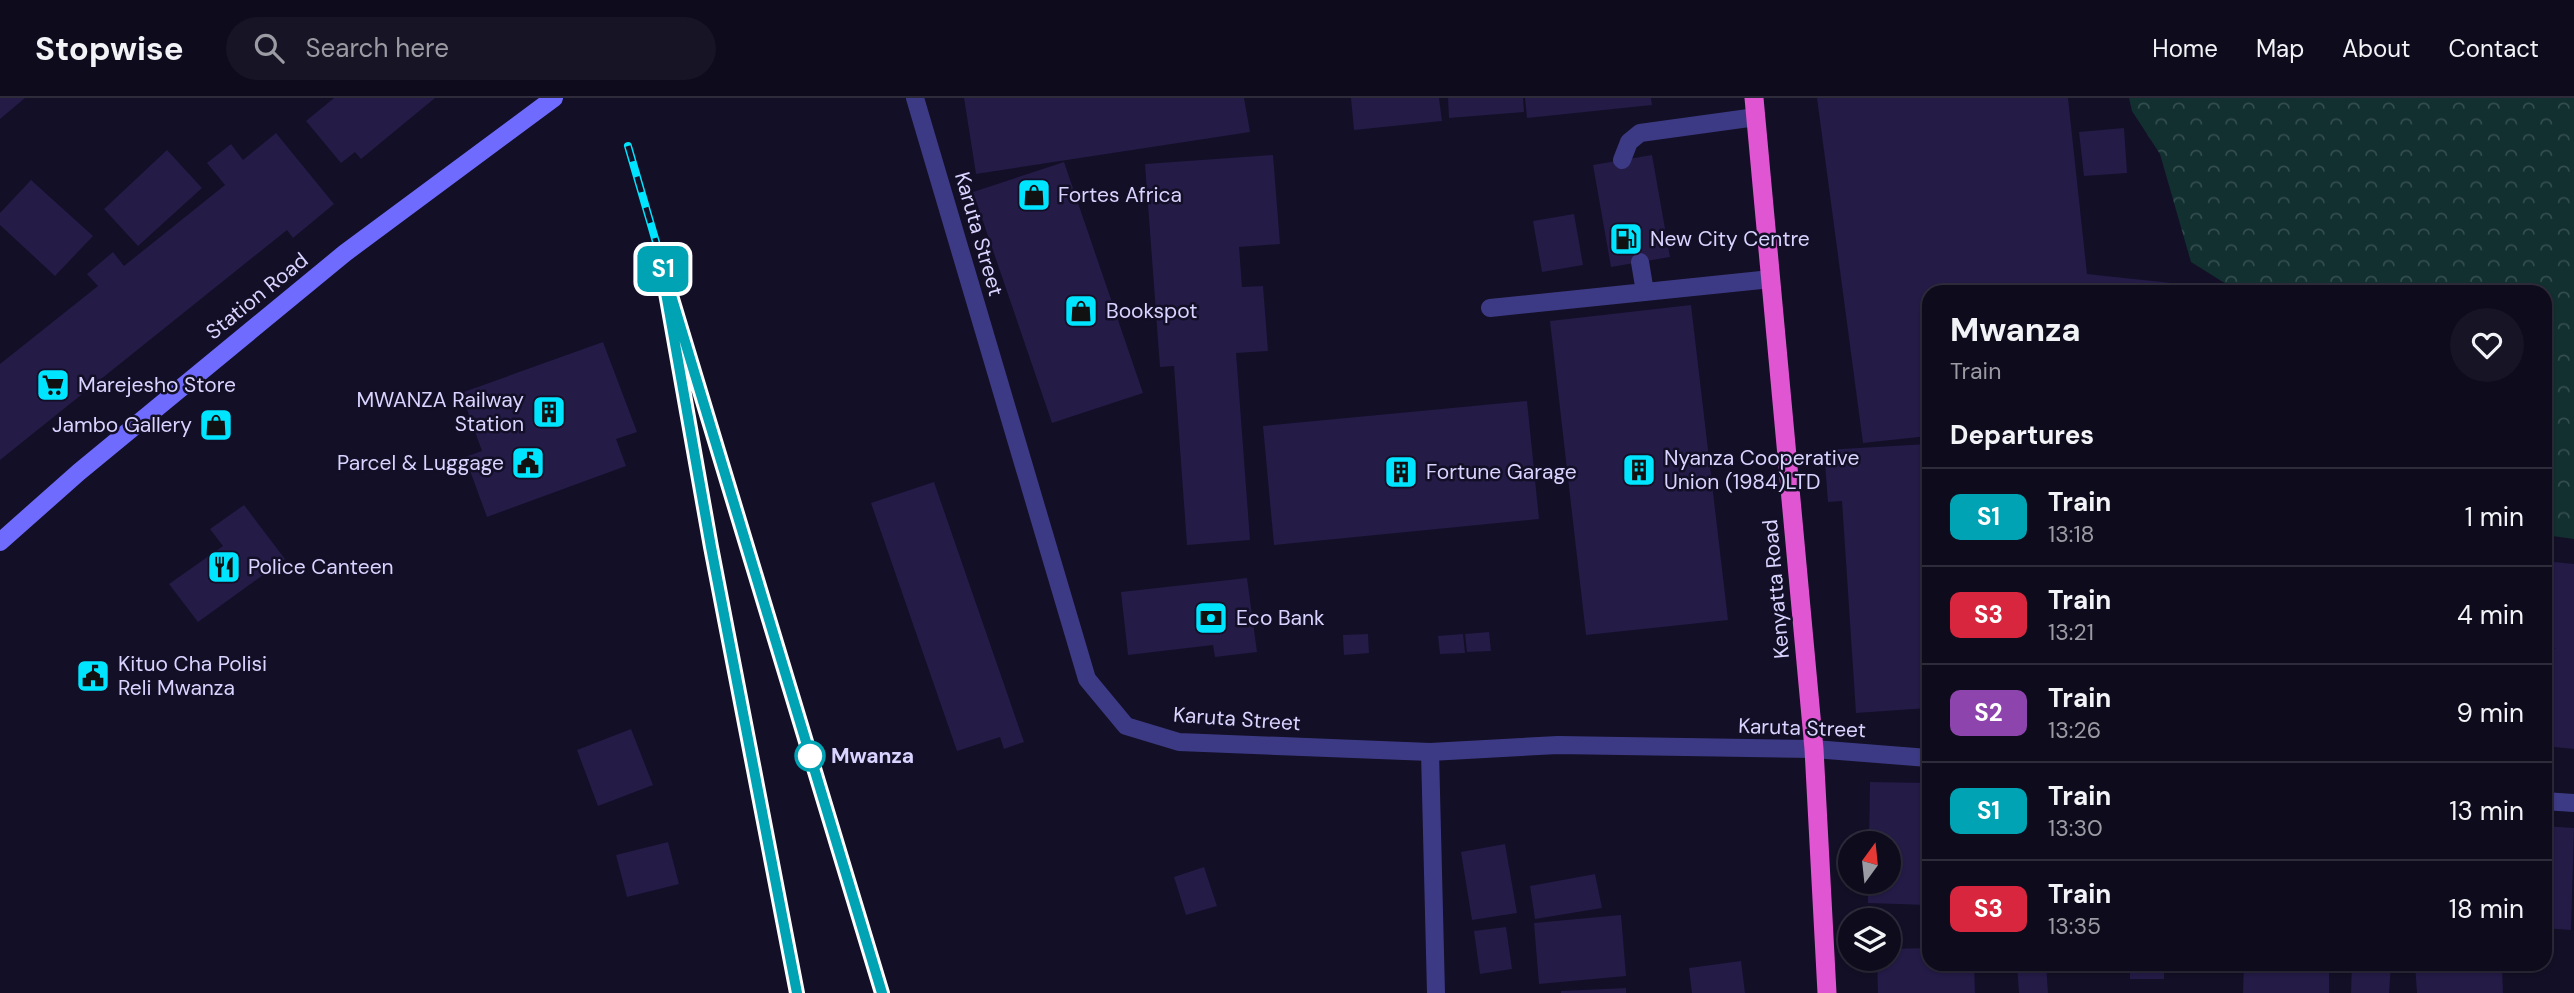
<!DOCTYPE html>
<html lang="en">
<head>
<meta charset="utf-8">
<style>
  :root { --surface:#0e0b1c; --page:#171425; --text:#f1f3f6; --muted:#9b9ba3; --line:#2e2b3b }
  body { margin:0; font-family:"DM Sans",sans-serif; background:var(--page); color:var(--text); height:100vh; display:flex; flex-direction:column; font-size:26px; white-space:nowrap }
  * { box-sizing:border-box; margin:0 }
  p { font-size:23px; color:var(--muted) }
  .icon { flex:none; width:38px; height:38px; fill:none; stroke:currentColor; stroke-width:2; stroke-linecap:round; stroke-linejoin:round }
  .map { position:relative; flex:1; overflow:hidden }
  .sheet { position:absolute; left:1922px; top:187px; width:630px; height:686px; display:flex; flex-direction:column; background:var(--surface); border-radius:21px; box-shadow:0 2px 5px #0004,0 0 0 2px var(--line) }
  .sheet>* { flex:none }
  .badge { padding:0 14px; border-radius:10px; font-size:24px; line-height:46px }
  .needle { width:46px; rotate:15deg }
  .tools { position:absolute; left:1838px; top:733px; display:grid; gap:14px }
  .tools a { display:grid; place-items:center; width:63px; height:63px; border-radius:50%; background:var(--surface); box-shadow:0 2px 5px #0004,0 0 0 2px var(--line); font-size:35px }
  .map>.badge { position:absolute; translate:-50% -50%; box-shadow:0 0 0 4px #fff }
  h2 { padding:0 28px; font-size:26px; line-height:63px }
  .round { display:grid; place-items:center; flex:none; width:74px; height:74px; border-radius:37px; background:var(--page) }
  .headline { display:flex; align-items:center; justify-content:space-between; height:119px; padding:0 28px }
  h1 { font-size:33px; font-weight:700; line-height:52px }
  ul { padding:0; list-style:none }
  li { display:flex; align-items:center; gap:21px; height:98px; padding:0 28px; border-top:2px solid var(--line) }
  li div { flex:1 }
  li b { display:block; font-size:26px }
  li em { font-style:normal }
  li .badge { min-width:77px; font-weight:700; text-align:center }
  header { display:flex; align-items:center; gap:42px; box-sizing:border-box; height:98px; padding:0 35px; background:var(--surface); border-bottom:2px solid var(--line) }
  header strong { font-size:33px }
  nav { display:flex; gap:38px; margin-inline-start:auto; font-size:24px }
  .search { width:490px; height:63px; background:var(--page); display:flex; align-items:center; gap:18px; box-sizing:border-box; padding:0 24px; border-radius:38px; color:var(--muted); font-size:26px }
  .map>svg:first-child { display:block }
</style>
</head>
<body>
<header>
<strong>Stopwise</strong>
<div class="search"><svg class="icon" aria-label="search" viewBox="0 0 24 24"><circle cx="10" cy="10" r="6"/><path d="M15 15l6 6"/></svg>Search here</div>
<nav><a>Home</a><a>Map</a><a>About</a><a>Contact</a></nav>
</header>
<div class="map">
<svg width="2574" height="895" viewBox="0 0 2574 895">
  <defs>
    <pattern id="forest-crowns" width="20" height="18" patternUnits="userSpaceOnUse" patternTransform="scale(1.75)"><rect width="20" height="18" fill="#12302f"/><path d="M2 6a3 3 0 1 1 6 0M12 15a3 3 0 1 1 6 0" fill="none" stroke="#344d4e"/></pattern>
  </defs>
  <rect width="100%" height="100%" fill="#130f26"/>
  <path fill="url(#forest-crowns)" d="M2129 0H2574V441L2545 437 2544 194H2239L2191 164 2160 56 2132 13Z"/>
  <path fill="#241b47" d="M0 0H25L0 21Z
    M334 0H435L361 61 355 54 341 65 306 23Z
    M964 0H1244L1250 34 976 76Z
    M1351 0H1439L1442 23 1354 32Z
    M1448 0H1523L1524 14 1449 20Z
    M1525 0H1651L1652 7 1527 20Z
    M1817 0H2068L2087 176 2171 185 2173 194H1928V338L1863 345Z
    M2124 30 2127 75 2084 78 2079 34Z
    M276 35 334 106 293 140 287 132 0 362V266L98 188 87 176 113 154 124 168 225 87 207 65 231 46 243 62Z
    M167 52 202 90 138 148 104 111Z
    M1273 57 1280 146 1239 149 1242 189 1263 188 1268 253 1236 255 1250 442 1187 447 1174 268 1160 269 1145 66Z
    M1652 57 1670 159 1611 169 1593 67Z
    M1064 64 1143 295 1052 325 973 94Z
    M31 82 93 138 55 178 0 127V115Z
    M1574 116 1583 167 1542 174 1533 123Z
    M1691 207 1728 522 1586 537 1550 223Z
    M603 244 637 334 616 341 626 368 487 419 465 359 482 353 461 295Z
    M1527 303 1539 421 1274 447 1263 328Z
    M1928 346V610L1856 615 1842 403 1828 404 1824 352Z
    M934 384 1024 644 1004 651 1000 639 957 653 871 405Z
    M244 407 285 461 198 524 169 486 223 448 210 431Z
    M2544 463 2574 466V651L2544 648V551H2557L2544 549Z
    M1247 480 1257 554 1215 559 1213 547 1128 557 1121 494Z
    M1489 534 1491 553 1467 554 1465 536Z
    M1368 536 1369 555 1344 557 1343 537Z
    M1463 536 1465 555 1440 556 1438 538Z
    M631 631 653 687 598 708 577 652Z
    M1870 684 1928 685V807L1868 805V784H1888V746H1869Z
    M2544 728 2574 730 2571 832 2544 830Z
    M668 744 679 786 627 799 616 757Z
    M1505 746 1517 815 1472 822 1461 754Z
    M1204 769 1217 808 1186 817 1174 779Z
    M1595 776 1602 810 1535 821 1530 788Z
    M1621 817 1626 878 1539 886 1534 825Z
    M1506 829 1512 871 1480 876 1474 833Z
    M1928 850V866H1974L1975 895H1878L1877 861H1888V851Z
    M1741 863 1745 895H1692L1689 870Z
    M2017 866H2046L2048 895H2019Z
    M2130 866H2164V881H2130Z
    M2244 866H2329V895H2243Z
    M2352 866H2391L2389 895H2351Z
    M2415 866H2485L2486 870 2502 868 2503 895H2417Z
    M1626 890V895H1561V893Z"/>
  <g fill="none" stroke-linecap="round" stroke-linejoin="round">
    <path stroke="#3d3a85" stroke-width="18" d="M1622 62 1629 44 1640 35 1756 19
      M1640 164 1645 194
      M1490 210 1771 181
      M1430 654 1436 895"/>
    <path stroke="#3d3a85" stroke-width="18" d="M915 0 1087 581 1126 628 1179 644 1430 654 1558 647 1814 651 1928 660
      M2544 703 2574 705"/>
    <path stroke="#6f6bff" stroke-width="18" d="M0 444 79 374 345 155 554 0"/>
    <path stroke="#e055d1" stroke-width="19" d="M1754 0 1814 651 1827 895"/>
    <defs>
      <path id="rail" d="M628 48 703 305 882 895
        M673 234 711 449 797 895"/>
    </defs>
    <use href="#rail" stroke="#00e5ff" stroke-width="8"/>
    <use href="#rail" stroke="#130f26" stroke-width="5" stroke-dasharray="16" stroke-linecap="butt"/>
  </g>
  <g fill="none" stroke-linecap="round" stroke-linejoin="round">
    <defs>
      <path id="line" d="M797 895 711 449 660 161 882 895"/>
    </defs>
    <use href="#line" stroke="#fff" stroke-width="16"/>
    <use href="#line" stroke="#00a3b4" stroke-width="10"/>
  </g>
  <defs>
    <symbol id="shop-square" viewBox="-11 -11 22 22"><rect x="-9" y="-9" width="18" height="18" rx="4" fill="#00e5ff" stroke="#130f26"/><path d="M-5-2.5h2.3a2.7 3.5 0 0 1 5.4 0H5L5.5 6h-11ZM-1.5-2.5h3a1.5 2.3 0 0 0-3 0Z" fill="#111"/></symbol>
    <symbol id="fuel-square" viewBox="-11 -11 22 22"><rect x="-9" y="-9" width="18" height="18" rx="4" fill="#00e5ff" stroke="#130f26"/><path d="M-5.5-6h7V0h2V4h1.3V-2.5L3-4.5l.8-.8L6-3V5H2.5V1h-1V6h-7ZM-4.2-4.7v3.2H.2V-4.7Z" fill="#111"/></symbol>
    <symbol id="supermarket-square" viewBox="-11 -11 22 22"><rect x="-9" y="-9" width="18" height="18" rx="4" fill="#00e5ff" stroke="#130f26"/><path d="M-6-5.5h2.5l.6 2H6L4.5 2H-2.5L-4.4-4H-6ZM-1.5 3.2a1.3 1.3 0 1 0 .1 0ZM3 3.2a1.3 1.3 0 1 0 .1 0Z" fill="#111"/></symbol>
    <symbol id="building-square" viewBox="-11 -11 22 22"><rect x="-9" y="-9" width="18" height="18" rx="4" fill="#00e5ff" stroke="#130f26"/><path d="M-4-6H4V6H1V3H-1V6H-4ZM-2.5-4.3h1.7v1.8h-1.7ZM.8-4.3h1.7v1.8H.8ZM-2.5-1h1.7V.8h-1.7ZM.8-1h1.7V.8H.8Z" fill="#111"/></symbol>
    <symbol id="civic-square" viewBox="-11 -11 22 22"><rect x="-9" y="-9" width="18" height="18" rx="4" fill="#00e5ff" stroke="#130f26"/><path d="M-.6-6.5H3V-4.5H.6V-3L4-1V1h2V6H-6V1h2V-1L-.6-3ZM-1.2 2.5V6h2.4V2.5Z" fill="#111"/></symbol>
    <symbol id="restaurant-square" viewBox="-11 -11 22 22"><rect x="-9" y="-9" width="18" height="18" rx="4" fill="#00e5ff" stroke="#130f26"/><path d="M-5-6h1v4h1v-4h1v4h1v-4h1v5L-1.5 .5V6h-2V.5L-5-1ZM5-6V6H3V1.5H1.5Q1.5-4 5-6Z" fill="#111"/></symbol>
    <symbol id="bank-square" viewBox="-11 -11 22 22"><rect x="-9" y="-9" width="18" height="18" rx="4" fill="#00e5ff" stroke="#130f26"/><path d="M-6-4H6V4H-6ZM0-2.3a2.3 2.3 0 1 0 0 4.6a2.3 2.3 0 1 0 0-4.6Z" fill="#111"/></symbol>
  </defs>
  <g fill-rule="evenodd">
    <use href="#shop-square" x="1015" y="78" width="38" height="38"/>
    <use href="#fuel-square" x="1607" y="122" width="38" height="38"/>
    <use href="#shop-square" x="1062" y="194" width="38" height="38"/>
    <use href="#supermarket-square" x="34" y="268" width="38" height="38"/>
    <use href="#building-square" x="530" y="295" width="38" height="38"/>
    <use href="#shop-square" x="197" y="308" width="38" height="38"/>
    <use href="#civic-square" x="509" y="346" width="38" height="38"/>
    <use href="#building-square" x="1620" y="353" width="38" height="38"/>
    <use href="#building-square" x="1382" y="355" width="38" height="38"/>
    <use href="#restaurant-square" x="205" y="450" width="38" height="38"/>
    <use href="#bank-square" x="1192" y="501" width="38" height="38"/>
    <use href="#civic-square" x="74" y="559" width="38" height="38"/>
  </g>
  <circle fill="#fff" stroke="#00a3b4" stroke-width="3.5" cx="810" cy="658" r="14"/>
  <g text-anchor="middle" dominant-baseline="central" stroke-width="5" stroke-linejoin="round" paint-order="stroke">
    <g font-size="21" fill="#d9d4ff" stroke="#130f26" text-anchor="start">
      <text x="1058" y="97">Fortes Africa</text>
      <text x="1650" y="141">New City Centre</text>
      <text x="1106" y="213">Bookspot</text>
      <text x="78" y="287">Marejesho Store</text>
      <text x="524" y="302" text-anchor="end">MWANZA Railway<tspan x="524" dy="24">Station</tspan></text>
      <text x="192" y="327" text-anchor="end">Jambo Gallery</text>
      <text x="1664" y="360">Nyanza Cooperative<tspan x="1664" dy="24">Union (1984)LTD</tspan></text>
      <text x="504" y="365" text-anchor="end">Parcel &amp; Luggage</text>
      <text x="1426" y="374">Fortune Garage</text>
      <text x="248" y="469">Police Canteen</text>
      <text x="1236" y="520">Eco Bank</text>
      <text x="118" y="566">Kituo Cha Polisi<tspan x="118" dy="24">Reli Mwanza</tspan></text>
    </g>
    <g font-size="21" fill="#d9d4ff" stroke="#130f26">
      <text transform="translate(979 136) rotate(74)">Karuta Street</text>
      <text transform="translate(257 198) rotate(-39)">Station Road</text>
      <text transform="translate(1776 491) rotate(-95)">Kenyatta Road</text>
      <text transform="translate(1237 621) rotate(4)">Karuta Street</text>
      <text transform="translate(1802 630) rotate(2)">Karuta Street</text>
    </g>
    <g font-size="21" font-weight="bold" fill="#d9d4ff" stroke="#130f26" text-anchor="start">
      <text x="831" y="658">Mwanza</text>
    </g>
  </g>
</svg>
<div class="tools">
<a><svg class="needle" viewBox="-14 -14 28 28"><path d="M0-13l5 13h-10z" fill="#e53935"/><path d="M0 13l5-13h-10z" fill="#9b9ba3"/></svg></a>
<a><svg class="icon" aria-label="layers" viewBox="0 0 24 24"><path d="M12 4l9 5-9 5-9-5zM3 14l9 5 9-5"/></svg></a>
</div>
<b class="badge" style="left:663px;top:171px;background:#00a3b4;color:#fff">S1</b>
<section class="sheet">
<div class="headline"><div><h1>Mwanza</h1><p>Train</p></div><a class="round"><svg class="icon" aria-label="heart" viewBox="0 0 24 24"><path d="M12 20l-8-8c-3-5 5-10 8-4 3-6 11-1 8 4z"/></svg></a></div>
<h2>Departures</h2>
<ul>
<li><span class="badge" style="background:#00a3b4;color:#fff">S1</span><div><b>Train</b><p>13:18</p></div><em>1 min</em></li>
<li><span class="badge" style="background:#d7263d;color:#fff">S3</span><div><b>Train</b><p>13:21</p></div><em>4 min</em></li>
<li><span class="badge" style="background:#8e44ad;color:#fff">S2</span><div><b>Train</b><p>13:26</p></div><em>9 min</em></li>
<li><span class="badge" style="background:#00a3b4;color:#fff">S1</span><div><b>Train</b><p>13:30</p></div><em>13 min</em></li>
<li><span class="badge" style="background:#d7263d;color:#fff">S3</span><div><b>Train</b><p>13:35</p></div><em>18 min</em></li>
</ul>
</section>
</div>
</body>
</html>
